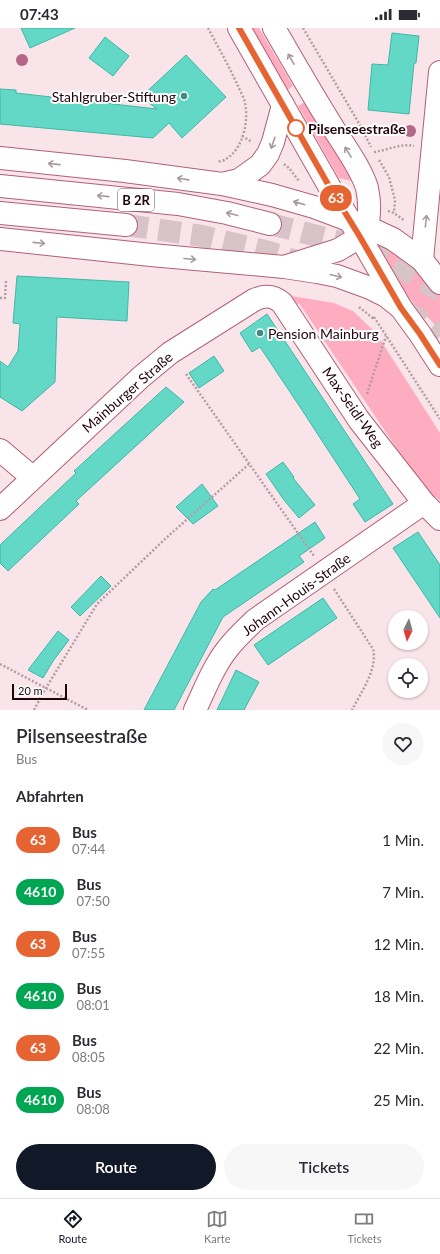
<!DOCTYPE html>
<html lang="de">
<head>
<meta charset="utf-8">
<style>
  :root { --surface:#fff; --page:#f7f7f7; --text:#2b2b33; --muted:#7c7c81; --line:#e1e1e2; --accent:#111827 }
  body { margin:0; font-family:Lato,sans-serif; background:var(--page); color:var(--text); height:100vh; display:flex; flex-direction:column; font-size:15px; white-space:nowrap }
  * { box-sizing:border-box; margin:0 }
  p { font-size:13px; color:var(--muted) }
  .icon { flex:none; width:22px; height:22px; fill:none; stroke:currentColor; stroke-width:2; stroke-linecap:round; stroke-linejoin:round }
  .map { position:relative; height:682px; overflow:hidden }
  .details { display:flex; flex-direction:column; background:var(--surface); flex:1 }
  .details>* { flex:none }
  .badge { padding:0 8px; border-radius:13px; font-size:14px; line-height:26px }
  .needle { width:26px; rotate:185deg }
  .buttons { position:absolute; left:388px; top:582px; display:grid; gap:8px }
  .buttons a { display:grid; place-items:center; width:40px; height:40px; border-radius:50%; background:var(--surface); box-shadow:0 1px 3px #0004; font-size:20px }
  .scale { position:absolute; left:12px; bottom:10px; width:55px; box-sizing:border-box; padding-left:4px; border:2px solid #20030c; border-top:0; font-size:11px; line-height:14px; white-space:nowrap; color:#20030c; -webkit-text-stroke:3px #fff; paint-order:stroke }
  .map>.badge { position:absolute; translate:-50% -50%; box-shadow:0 0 0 2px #fff }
  h2 { padding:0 16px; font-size:15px; line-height:36px }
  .round { display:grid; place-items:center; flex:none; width:42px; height:42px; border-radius:21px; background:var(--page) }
  .summary { display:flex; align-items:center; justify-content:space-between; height:68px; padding:0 16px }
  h1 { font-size:19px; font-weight:600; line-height:30px }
  .cta { display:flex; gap:8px; margin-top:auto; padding:8px 16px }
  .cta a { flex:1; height:46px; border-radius:24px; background:var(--accent); color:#fff; font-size:16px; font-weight:600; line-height:46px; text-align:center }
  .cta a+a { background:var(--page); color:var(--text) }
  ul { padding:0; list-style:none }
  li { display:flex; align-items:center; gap:12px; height:52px; padding:0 16px }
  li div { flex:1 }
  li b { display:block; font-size:15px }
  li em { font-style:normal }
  li .badge { min-width:44px; font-weight:700; text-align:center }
  .status { display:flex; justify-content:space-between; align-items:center; height:28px; padding:0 20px; background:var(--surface); direction:ltr }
  .status svg { height:11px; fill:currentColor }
  .dock { display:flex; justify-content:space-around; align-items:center; height:56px; border-top:1px solid var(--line); background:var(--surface); font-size:11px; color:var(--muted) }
  .dock a { display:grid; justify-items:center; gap:2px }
  .dock .selected { color:var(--accent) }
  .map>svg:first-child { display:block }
</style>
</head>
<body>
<div class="status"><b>07:43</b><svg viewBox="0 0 49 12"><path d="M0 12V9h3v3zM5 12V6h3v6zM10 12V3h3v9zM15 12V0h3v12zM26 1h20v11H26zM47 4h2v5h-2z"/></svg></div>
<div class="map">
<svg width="440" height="682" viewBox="0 0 440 682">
  <rect width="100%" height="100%" fill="#f9e5e9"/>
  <path fill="#feacc0" d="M249 0H259L293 58 287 62Z
    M307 73 356 154 339 150 298 78Z
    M378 218C389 216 437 256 440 267 440 274 440 294 440 302L405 266Z
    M285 267 334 275 353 283 376 305 440 405V473L436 469 428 467 299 275 293 279Z"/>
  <path fill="#64d8c7" stroke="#3eb7a7" d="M21 0H75L30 20Z
    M392 5 419 8 416 35H414L409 86 368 82 372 36 388 37Z
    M105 9 129 28 113 48 89 30Z
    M186 27 226 69 182 110 169 95 153 110 0 96V61L16 62V65L157 81 141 69Z
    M17 248 129 254 127 293 57 289 55 354 22 383 0 369V333L8 339 18 323 20 296 13 295Z
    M267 286 393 476 365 494 353 476 360 471 300 379 260 319 252 324 240 305Z
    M214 328 224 343 199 360 189 345Z
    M166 359 184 374 76 473 79 476 8 543 0 535V517L76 445 74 443Z
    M283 434 294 449 293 450 315 477 299 490 284 472 266 446Z
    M202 456 218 478 193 496 176 479Z
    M315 494 325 510 299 528 304 534 223 589 174 682H144L201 574 213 561 215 562Z
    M418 504 440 537V590L393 520Z
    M101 548 111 558 80 588 71 579Z
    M323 570 337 590 268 637 254 617Z
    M58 603 69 612 53 633 43 650 28 642Z
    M236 642 259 654 244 682H217Z"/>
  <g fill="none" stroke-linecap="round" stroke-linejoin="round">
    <path stroke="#d8c3c8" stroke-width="22" stroke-dasharray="22 11" stroke-linecap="butt" d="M270 196 345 215 379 227 440 263
      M126 197 202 208 269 224 308 237
      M404 282 419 292 440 308"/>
    <defs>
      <path id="minor" d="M422 232 440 44
        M0 422 33 450
        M0 481 141 349 170 325 254 272C265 267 273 267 282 275L359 392 424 475 440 491
        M195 682C205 661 214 637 229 619 237 609 246 601 255 592L424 475"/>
      <path id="major" d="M239 0 333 165 360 209 401 280 420 306 440 337
        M274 0C293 33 312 66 332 98 343 116 361 140 367 160 370 174 370 186 367 199L393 211 422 232 440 255"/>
      <path id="highway" d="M0 130 125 143 222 156 272 167 314 179 367 199 360 209 338 222 284 239
        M222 156 239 152 260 137 268 126 273 114 283 77
        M0 158 178 176 227 185 270 196
        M0 185 126 197
        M0 211 151 227 284 239 317 244 337 248 370 260 386 268 401 280"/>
    </defs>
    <use href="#minor" stroke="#b26077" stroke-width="24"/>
    <use href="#major" stroke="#b26077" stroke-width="24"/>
    <use href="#highway" stroke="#b26077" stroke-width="24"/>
    <path stroke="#b39da2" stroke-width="2.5" stroke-dasharray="2 2" stroke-linecap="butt" d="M208 0C218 19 229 38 238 58 240 63 244 69 245 75 249 93 243 121 226 131 224 133 220 133 217 134
      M303 0 360 97 371 119
      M242 108 252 114
      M374 124C388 122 401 115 414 118
      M379 132 389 149 395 172 394 185
      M284 136 289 140 299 153
      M388 183 394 185 405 193
      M0 270H5L6 253
      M359 279 374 291
      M374 289 440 391
      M186 346 314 528
      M367 366 386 308
      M334 561 373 621C378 641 361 664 352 682
      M0 636 88 682
      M34 682 46 660 97 576 165 511 249 436"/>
    <use href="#minor" stroke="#fff" stroke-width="22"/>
    <use href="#major" stroke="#fff" stroke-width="22"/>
    <use href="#highway" stroke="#fff" stroke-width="22"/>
  </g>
  <g fill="#b46788">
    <circle cx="22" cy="32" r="6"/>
    <circle cx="410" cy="103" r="6"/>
  </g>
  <defs><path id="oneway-shaft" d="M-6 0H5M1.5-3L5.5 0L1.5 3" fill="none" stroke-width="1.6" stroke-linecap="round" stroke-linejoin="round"/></defs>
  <g stroke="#a69a9e">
    <use href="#oneway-shaft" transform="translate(291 31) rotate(-120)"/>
    <use href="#oneway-shaft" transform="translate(273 115) rotate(109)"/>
    <use href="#oneway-shaft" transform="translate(348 124) rotate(-122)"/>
    <use href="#oneway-shaft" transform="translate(54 136) rotate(-174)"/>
    <use href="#oneway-shaft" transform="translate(183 151) rotate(-172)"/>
    <use href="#oneway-shaft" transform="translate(103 168) rotate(-174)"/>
    <use href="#oneway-shaft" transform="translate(299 175) rotate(-164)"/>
    <use href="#oneway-shaft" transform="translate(232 186) rotate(-166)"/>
    <use href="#oneway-shaft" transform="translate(426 193) rotate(-84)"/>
    <use href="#oneway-shaft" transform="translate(39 215) rotate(6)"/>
    <use href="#oneway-shaft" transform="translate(190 231) rotate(5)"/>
    <use href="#oneway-shaft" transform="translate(336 248) rotate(14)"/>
  </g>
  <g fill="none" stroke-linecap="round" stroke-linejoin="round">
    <defs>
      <path id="line" d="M239 0 333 165 360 209 401 280 420 306 440 337"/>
    </defs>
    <use href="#line" stroke="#fff" stroke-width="9"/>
    <use href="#line" stroke="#e66432" stroke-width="6"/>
  </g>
  <g fill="#458a80" stroke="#fff" stroke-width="1.5">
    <circle cx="184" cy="68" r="4"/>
    <circle cx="260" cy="305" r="4"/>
  </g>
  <circle fill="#fff" stroke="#e66432" stroke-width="2" cx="296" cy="100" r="8"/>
  <g text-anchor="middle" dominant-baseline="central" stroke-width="4" stroke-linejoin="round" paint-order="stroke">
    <rect fill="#fff" stroke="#634f55" stroke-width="1" x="118" y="161" width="36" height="22" rx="3"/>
    <g font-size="13" font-weight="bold" fill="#20030c">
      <text x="136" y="172">B 2R</text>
    </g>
    <g font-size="14" fill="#20030c" stroke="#fff" text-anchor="end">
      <text x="176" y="68">Stahlgruber-Stiftung</text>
      <text x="268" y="305" text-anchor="start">Pension Mainburg</text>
    </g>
    <g font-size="14" font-weight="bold" fill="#20030c" stroke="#fff" text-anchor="start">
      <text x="308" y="100">Pilsenseestraße</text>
    </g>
    <g font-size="14" fill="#20030c" stroke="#fff">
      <text transform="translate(127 364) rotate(-41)">Mainburger Straße</text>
      <text transform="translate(353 379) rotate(55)">Max-Seidl-Weg</text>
      <text transform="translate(296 566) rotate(-36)">Johann-Houis-Straße</text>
    </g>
  </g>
</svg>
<div class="buttons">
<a><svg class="needle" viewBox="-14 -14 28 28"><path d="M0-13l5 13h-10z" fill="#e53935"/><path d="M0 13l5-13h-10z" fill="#7c7c81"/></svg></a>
<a><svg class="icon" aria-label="locate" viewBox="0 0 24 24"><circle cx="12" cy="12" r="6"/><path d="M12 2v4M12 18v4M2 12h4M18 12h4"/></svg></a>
</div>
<div class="scale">20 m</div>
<b class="badge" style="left:336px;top:170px;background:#e66432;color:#fff">63</b>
</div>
<section class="details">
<div class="summary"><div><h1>Pilsenseestraße</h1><p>Bus</p></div><a class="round"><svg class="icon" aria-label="heart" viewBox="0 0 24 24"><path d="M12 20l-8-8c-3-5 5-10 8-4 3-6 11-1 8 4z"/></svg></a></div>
<h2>Abfahrten</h2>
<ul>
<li><span class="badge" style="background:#e66432;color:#fff">63</span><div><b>Bus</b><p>07:44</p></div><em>1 Min.</em></li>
<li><span class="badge" style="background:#00a651;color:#fff">4610</span><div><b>Bus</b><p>07:50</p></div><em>7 Min.</em></li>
<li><span class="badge" style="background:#e66432;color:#fff">63</span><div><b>Bus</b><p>07:55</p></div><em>12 Min.</em></li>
<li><span class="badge" style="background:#00a651;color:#fff">4610</span><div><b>Bus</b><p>08:01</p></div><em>18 Min.</em></li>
<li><span class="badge" style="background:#e66432;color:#fff">63</span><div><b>Bus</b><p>08:05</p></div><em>22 Min.</em></li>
<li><span class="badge" style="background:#00a651;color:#fff">4610</span><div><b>Bus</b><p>08:08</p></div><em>25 Min.</em></li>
</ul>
<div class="cta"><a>Route</a><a>Tickets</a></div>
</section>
<nav class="dock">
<a class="selected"><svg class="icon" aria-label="directions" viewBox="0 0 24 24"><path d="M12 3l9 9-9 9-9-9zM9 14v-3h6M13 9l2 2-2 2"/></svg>Route</a>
<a><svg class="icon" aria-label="map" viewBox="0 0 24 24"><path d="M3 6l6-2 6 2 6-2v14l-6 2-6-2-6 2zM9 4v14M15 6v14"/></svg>Karte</a>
<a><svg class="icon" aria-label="tickets" viewBox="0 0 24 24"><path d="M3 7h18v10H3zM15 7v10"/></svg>Tickets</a>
</nav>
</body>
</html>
